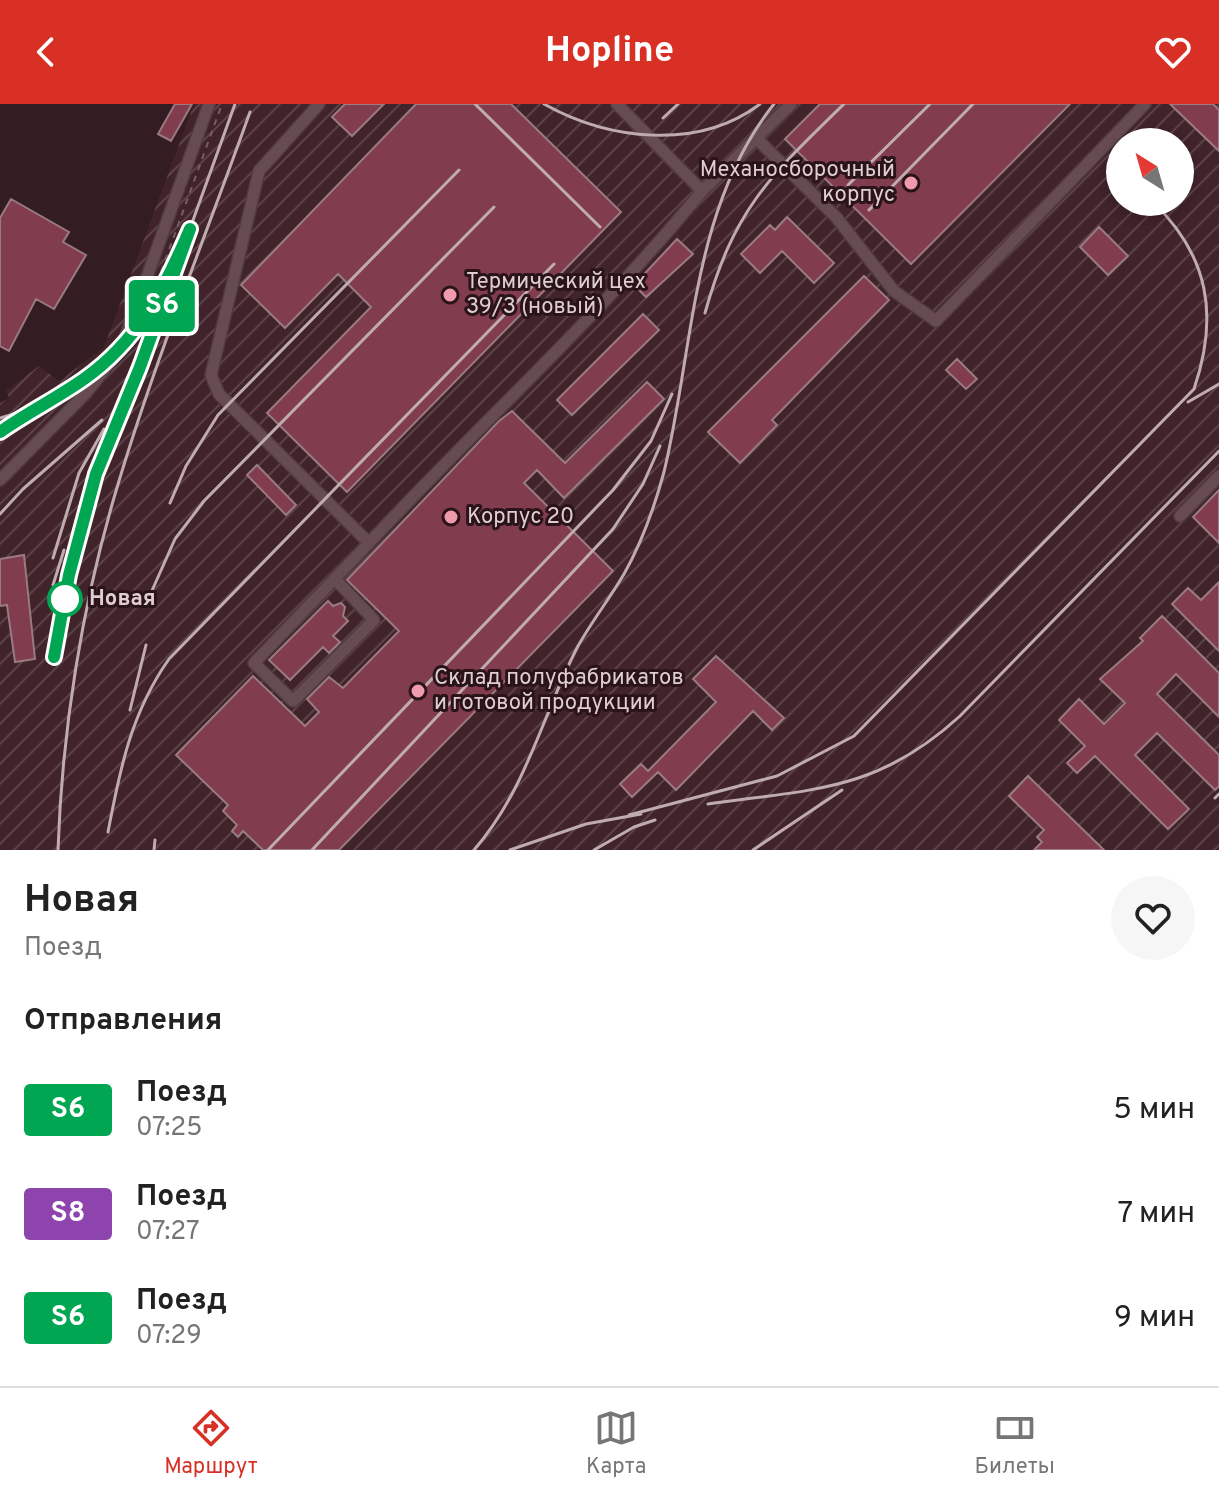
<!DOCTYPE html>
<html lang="ru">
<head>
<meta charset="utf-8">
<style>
  :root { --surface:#fff; --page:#f6f6f6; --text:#222; --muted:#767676; --line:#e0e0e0; --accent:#d93025 }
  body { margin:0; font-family:Overpass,sans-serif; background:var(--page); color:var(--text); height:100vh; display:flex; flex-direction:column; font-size:30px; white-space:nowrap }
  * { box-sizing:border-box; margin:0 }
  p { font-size:26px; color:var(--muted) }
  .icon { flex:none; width:44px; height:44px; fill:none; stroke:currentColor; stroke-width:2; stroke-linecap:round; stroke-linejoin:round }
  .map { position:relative; height:746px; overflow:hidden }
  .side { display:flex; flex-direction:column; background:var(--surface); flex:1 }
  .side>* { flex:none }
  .badge { padding:0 16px; border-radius:6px; font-size:28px; line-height:52px }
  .needle { width:52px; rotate:323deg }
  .fabs { position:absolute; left:1106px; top:24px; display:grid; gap:16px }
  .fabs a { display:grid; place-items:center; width:88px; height:88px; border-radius:50%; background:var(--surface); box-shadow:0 4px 12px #0003; font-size:40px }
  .map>.badge { position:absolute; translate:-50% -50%; box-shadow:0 0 0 4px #fff }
  h2 { padding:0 24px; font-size:30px; line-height:72px }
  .round { display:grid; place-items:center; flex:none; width:84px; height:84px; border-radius:42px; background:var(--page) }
  .headline { display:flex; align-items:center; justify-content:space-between; height:136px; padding:0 24px }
  h1 { font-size:38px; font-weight:700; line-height:60px }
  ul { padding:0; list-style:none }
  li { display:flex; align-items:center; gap:24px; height:104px; padding:0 24px }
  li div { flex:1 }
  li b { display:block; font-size:30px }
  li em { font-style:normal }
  li .badge { min-width:88px; font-weight:700; text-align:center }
  header { display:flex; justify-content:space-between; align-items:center; height:104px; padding:0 24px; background:var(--accent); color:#fff; font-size:36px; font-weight:700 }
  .tabs { display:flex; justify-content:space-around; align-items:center; height:112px; border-top:2px solid var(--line); background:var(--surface); font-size:22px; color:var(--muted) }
  .tabs a { display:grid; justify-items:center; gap:4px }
  .tabs .active { color:var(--accent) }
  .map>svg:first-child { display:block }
</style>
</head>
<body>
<header><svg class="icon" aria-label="back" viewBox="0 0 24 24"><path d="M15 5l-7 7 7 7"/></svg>Hopline<svg class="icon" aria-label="heart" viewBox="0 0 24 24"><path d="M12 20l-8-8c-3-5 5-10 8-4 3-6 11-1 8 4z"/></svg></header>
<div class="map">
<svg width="1219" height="746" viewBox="0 0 1219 746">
  <defs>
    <pattern id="industrial-furrows" width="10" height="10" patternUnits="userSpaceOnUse" patternTransform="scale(2)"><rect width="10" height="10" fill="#41232a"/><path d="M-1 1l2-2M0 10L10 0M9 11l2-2" fill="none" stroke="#5c4248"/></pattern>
  </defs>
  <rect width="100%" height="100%" fill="#341d22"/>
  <path fill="url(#industrial-furrows)" fill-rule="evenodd" d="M194 0H1219V746H0V299L9 294 6 287 39 262 59 277 104 243ZM1120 38H1180V98H1120Z"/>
  <path fill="#813c4d" stroke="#997b81" stroke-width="2" d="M175 0H192L171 37 158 30Z
    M345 0H384L352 32 332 13Z
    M416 0H511L621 108 347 388 267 309 371 203 338 170 285 224 241 181Z
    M820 0H1070L911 160 785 35Z
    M1170 0H1213L1219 6V47Z
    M11 95 69 128 63 138 86 151 54 205 36 195 9 247 0 242V114Z
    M787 113 834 159 814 179 782 147 760 169 741 150 770 121 775 126Z
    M1099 123 1128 152 1108 171 1080 143Z
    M677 135 693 150 646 193 634 181Z
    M864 172 889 196 772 316 777 321 740 359 708 328Z
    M643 210 659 226 572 311 557 296Z
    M957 255 977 275 966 285 946 266Z
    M647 278 664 295 564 394 537 366 524 379 613 467 339 746H263L243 727 238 733 232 727 237 721 223 707 228 701 176 651 253 572 305 622 319 608 307 595 329 573 343 584 399 527 347 476 499 317 512 307 565 359Z
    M257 361 296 401 286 411 247 371Z
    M1219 386V439L1193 413Z
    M24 451 35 555 15 558 7 501 0 502V455Z
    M1219 478V547L1172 500 1188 484 1201 496Z
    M328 497 333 502 341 499 345 503 343 512 348 517 333 532 340 538 329 549 323 543 290 576 269 556Z
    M1162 512 1219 569V613L1176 570 1157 590 1219 651V682L1215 686 1157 629 1135 651 1189 705 1168 725 1095 652 1077 669 1067 659 1085 642 1059 616 1079 595 1104 620 1125 599 1100 575 1143 537 1140 534Z
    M716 552 784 614 772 626 753 607 676 686 658 668 632 693 620 680 641 660 648 667 716 598 693 575Z
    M1028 672 1104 746H1034L1042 738 1037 733 1044 726 1009 692Z"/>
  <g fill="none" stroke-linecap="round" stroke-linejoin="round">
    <defs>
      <path id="minor" d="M319 0 259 67 211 271 219 290 369 439C480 320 600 212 702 87
        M617 0 702 87 791 0
        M757 35 836 113 894 187 936 217 1145 0
        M0 376 86 289 121 245 209 0
        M1180 412 1219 372
        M336 476 374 516 293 597 254 559 369 439"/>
    </defs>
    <use href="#minor" stroke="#4e3b3f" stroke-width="14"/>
    <path stroke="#746064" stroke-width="2" stroke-dasharray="6 6" stroke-linecap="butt" d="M157 179 222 0"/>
    <use href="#minor" stroke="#664c51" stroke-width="11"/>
    <path stroke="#beacaf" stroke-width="3" d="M475 0 600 123
      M544 0C608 36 698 47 760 0
      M663 14 678 0
      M1115 61 1120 66
      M848 81 930 0
      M869 106 973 0
      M705 209C734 105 769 73 844 0
      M1188 298 1219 280
      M0 314C66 296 120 255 156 197
      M170 399 186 362 218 311 459 66
      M0 410 23 385 102 316
      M53 454 79 369 104 325
      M53 481 64 446
      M146 500 175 435 204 397 494 103
      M54 553 69 471 96 370 140 263 235 0
      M130 606 146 541
      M1215 694 1219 690
      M708 700C813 685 877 688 960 612L1219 347
      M629 711 777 672 854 632 1194 285C1219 212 1209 152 1153 98
      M108 728C120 665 131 609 169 555L554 160
      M58 746C62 626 82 501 116 387 154 259 205 134 250 8
      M154 746 155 736
      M268 746 613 386 651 337 672 290
      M312 746 613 425 643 380 660 342
      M474 746C527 685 542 611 578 542 592 517 610 494 624 470 641 440 655 401 664 368 694 244 691 104 774 0
      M510 746 586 720 641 710
      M594 746 634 723 655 716
      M753 746 842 686"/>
  </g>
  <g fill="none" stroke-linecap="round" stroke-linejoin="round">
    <defs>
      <path id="line" d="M0 328C27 309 57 294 84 275 138 237 165 184 190 125L140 263 96 370 69 471 54 553"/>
    </defs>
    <use href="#line" stroke="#fff" stroke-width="18"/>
    <use href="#line" stroke="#00a651" stroke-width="12"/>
  </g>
  <g fill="#f29aad" stroke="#2a1419" stroke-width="3">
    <circle cx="911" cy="79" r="8"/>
    <circle cx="450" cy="191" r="8"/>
    <circle cx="451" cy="413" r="8"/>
    <circle cx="418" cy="587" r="8"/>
  </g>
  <circle fill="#fff" stroke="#00a651" stroke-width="4" cx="65" cy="495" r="16"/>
  <g text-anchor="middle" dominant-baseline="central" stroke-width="6" stroke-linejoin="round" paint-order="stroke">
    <g font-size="22" fill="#dfced1" stroke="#2a1419" text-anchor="start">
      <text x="895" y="66" text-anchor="end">Механосборочный<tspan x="895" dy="25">корпус</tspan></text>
      <text x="466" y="178">Термический цех<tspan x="466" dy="25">39/3 (новый)</tspan></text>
      <text x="467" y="413">Корпус 20</text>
      <text x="434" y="574">Склад полуфабрикатов<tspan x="434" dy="25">и готовой продукции</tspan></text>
    </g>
    <g font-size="22" font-weight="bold" fill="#dfced1" stroke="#2a1419" text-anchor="start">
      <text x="89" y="495">Новая</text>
    </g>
  </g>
</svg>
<div class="fabs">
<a><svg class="needle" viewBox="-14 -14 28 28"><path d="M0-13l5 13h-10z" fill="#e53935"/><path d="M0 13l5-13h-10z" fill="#767676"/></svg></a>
</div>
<b class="badge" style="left:162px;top:202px;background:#00a651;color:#fff">S6</b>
</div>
<section class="side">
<div class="headline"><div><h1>Новая</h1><p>Поезд</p></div><a class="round"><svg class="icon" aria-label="heart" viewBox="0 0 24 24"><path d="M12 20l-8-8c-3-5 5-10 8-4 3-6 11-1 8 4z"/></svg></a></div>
<h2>Отправления</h2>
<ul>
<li><span class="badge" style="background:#00a651;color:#fff">S6</span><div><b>Поезд</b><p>07:25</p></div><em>5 мин</em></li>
<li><span class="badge" style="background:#8e44ad;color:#fff">S8</span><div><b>Поезд</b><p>07:27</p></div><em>7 мин</em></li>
<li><span class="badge" style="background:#00a651;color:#fff">S6</span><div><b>Поезд</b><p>07:29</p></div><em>9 мин</em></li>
</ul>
</section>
<nav class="tabs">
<a class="active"><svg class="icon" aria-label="directions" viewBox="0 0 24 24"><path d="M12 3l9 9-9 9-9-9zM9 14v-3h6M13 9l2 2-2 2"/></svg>Маршрут</a>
<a><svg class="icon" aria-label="map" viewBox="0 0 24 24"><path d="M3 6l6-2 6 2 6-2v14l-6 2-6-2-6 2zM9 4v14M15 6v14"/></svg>Карта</a>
<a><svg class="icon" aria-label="tickets" viewBox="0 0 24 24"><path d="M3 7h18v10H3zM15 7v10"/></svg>Билеты</a>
</nav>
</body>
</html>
